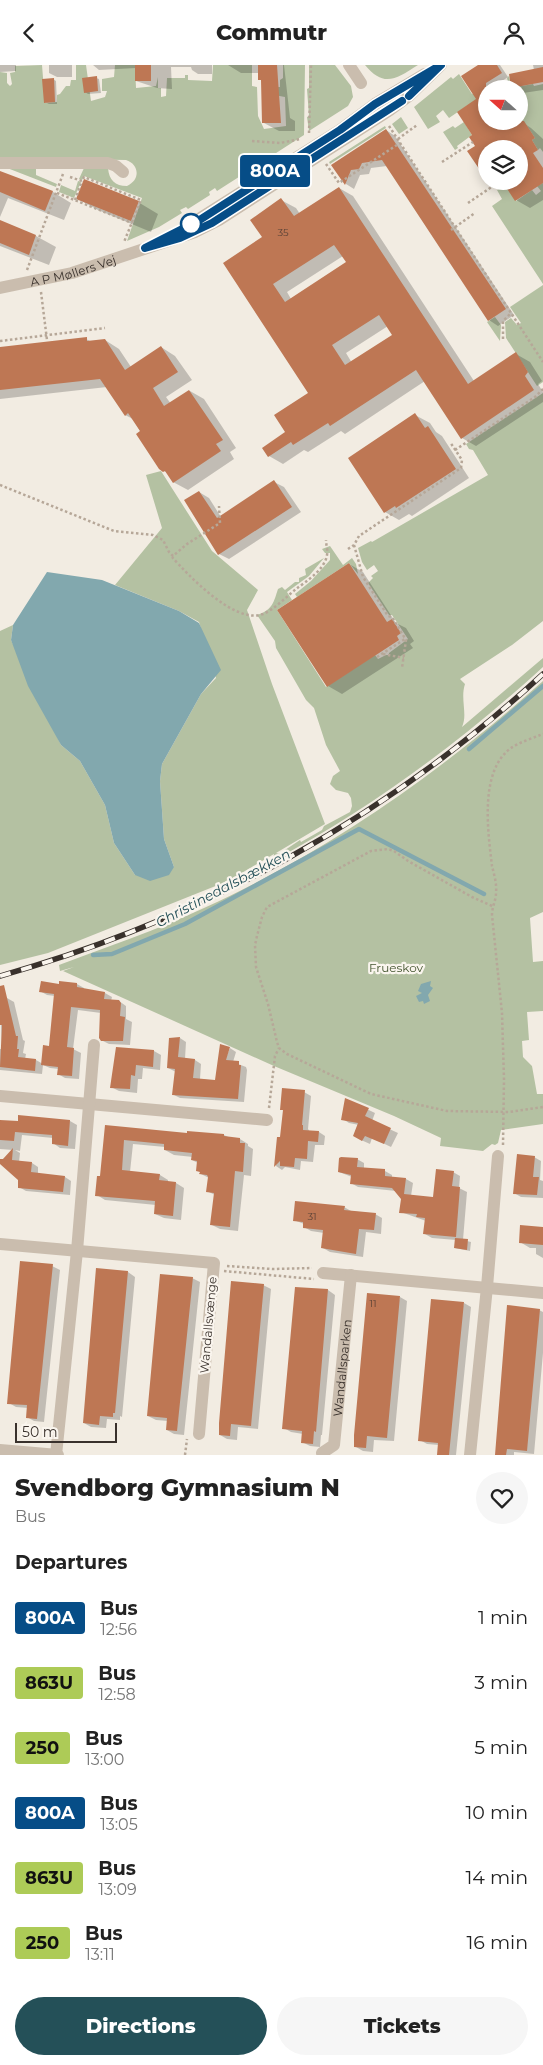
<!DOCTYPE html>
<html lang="en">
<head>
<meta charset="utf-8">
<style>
  :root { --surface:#fff; --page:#f6f6f6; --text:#222; --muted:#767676; --accent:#245058 }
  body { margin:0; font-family:Montserrat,sans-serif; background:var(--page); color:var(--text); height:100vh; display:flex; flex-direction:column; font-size:19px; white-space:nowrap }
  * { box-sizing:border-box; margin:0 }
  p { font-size:16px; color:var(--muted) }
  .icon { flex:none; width:28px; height:28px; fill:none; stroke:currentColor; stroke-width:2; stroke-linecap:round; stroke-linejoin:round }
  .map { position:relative; height:1390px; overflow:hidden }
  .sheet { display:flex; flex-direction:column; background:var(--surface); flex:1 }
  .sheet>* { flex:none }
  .badge { padding:0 10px; border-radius:4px; font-size:18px; line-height:32px }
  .needle { width:32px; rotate:291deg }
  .controls { position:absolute; left:478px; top:15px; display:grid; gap:10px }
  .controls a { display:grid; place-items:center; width:50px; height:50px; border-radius:50%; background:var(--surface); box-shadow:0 2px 12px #0003; font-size:25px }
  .scale { position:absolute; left:15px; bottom:12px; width:102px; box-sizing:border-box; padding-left:5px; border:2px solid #39312c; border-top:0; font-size:14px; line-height:18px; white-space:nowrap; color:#39312c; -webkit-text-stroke:4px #faf5ee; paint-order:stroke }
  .map>.badge { position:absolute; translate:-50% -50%; box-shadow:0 0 0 2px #fff }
  h2 { padding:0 15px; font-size:19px; line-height:45px }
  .round { display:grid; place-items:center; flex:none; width:52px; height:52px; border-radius:26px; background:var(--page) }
  .summary { display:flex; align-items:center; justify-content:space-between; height:85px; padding:0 15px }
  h1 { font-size:24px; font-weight:800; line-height:38px }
  .primary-button { display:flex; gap:10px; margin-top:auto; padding:10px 15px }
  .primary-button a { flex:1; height:58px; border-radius:30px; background:var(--accent); color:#fff; font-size:20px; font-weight:800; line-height:58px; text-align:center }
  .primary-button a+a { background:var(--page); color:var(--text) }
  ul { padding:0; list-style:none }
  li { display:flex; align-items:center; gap:15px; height:65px; padding:0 15px }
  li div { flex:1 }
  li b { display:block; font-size:19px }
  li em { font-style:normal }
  li .badge { min-width:55px; font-weight:700; text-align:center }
  header { display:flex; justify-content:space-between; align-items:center; height:65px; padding:0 15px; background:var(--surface); font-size:22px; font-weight:800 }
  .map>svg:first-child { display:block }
</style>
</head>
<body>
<header><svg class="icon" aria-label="back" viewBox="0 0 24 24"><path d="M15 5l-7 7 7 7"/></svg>Commutr<svg class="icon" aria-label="person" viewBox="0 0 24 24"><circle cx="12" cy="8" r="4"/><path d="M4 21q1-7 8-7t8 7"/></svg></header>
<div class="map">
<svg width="543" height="1390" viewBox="0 0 543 1390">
  <rect width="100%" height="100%" fill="#f2ece2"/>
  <path fill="#b4c1a2" d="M42 0 45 38 57 37V30L60 29 66 21H70L71 15H76V0H86L91 36 105 32 107 26H102V14L114 12 115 0H135L136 23 156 21 158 12V23H161V32L166 31 167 13H185V10H188V15L212 16 213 0H252V21L257 22 258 51 264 64 286 61 285 32 274 30V22H280V15L283 13V0H305L304 70 217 126 215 123 209 127 210 130 188 144 186 142 180 145 182 148 159 162 127 176 142 133 84 111 82 115 79 114 84 103H108C109 115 115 121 127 121 141 115 139 99 126 95L0 93V7L7 8V18L10 21 12 19 10 8 15 7V1Z
    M309 0H335L351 21 353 32 348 41 309 66 307 52 309 51 307 24 309 23Z
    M365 0H418C396 14 384 23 365 0Z
    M459 9 472 29 486 24V40L474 48 468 40 449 53 443 45 436 51 440 57 428 64 414 42 451 12 453 14Z
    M509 11 511 23 533 19 534 21 543 19V87L540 83 538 85 532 75 535 73 527 61 524 62 519 55V24H486L509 21 507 13Z
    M401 52 408 63 399 69 392 59Z
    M464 57 472 70 457 81 458 83 455 85 443 67 453 61 455 63Z
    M385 61 386 63 330 99 329 97Z
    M2 101 36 102V110L57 119 56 122Z
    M78 116 81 117 74 133 59 127 61 120 75 126Z
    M543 118V219L492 141 502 134 497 125 505 120 516 136 532 125 536 130 541 126 537 121Z
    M543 220V317L537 321 506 273 505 257 511 253 517 260 521 258 510 242Z
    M495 252 501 260 500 276 487 257Z
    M543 328V556L512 580 460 614 465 619C460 634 468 649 462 662L543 593V602C461 677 371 743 273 796L274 789 228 816 48 888 0 900V566L13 560 11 575 61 680 80 696 105 740 114 778 135 810 174 802 164 774 160 716 162 699 201 629 216 613 199 557 179 546 115 520 162 463 146 410 161 406 212 486 258 525 247 545 272 619 325 759 276 788 279 789 300 775 301 777 322 765 324 761 350 747 352 741 351 733 348 728 336 725 330 719 333 711 340 706 326 680 314 643 306 635 276 583 275 576 257 550C273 545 274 536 278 524L282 522 285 525 295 517H299V513L306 510 305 504 324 493 309 511 287 527 292 535 277 545 326 622 375 590 378 594 386 590H389V588L408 574 392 550H389L368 518 373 513 371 511 378 506 374 500 367 505 362 497 358 483 371 476 372 477 488 410 473 385 469 384 466 379Z
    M330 481 343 500 352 493 356 499 358 509 349 498 297 532 295 529 311 516 330 495V488H325L322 484Z
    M543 616V847L530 853 533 897 543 896V946L527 947 529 975 522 976 523 992 532 1001 537 1029H543V1059L501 1065 498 1078 495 1080 492 1079 483 1086 440 1081 441 1073 394 1051 274 1001 63 906 74 902 60 906 59 900C107 882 157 865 204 843 329 786 441 707 543 616Z"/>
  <path fill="#82a8ae" d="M47 507 102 515 179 546 199 558 221 605 201 629 162 699 160 716 164 774 174 802 169 810 150 816 135 810 114 778 105 740 80 696 61 680 28 621 11 575 13 560Z
    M431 916 430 921 433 923 428 930 430 936 424 939 423 936 419 937 416 931 422 928 418 926 421 919Z"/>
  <path fill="#0003" fill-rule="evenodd" d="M0 0H16V6L0 7Z
    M49 0H72V12H57L49 8Z
    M93 0H212V9H198L192 5 191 2H171L172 24 157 23 136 16V3L99 5Z
    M228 0H284L290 53 295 56V66H279L264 58 263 16 260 14 259 8H241Z
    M480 0H500L508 12 490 24H486V26L480 31Z
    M533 0H543V25L523 28 519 24 512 22 534 5Z
    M96 13 99 14 101 28 88 29 85 27Z
    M53 14 56 16 57 39H49L45 37Z
    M481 33 486 35V56L519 55 531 63 543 74V135L530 143 516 135 509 124 506 122 503 124 489 116H519V84H486V112L469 86 477 81 474 70Z
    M386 65 395 71 514 250 498 261 489 255 387 101 371 103 369 109 360 110 354 124 346 119 333 100Z
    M0 107 53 127 71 138 64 155 8 133 0 152Z
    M85 116 138 137 158 149 151 167 98 145 78 134Z
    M339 123 353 131 474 316 516 289 530 297 542 316 538 319 543 327V337L476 381 462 373 425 316 345 369 341 366 308 387 304 385 283 399 269 391 287 368 310 328 225 198 264 172 281 135 296 143 300 149ZM343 191 348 198 291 234 287 227ZM388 261 394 270 352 298 346 288Z
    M0 157 36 171 56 182 49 200 0 181Z
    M86 274 92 277 105 275 119 284 131 302 161 282 175 291 192 315 166 332 171 339 190 326 204 334 236 383 230 387 234 394 188 425 173 417 168 408 164 406 133 354 125 350 107 322 0 334V284Z
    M415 350 430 358 436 367 442 371 469 413 412 451 409 449 399 455 385 447Z
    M274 417 284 422 301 447 229 494 219 489 199 427 209 433 221 452Z
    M349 499 363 507 396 558 406 563 414 576 410 579 413 583 342 629 328 621Z
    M60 917 77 919 84 923V925L105 928 112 932 111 936H119L126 941V954L132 957 130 980 109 979 101 975V948L78 945 73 984 81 988 79 1014 65 1013 58 1009 59 1004 50 1003 43 1000 42 1009 0 1005V984H2L0 935 7 933 14 937 23 975 25 976 23 988 26 989 25 994 36 995 43 999 50 982 55 931 47 930 40 926 60 920Z
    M180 973 186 977 185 994 195 995 201 999 200 1014 216 1016 230 983 236 987 233 997 246 1002 247 1005 244 1037 180 1033 174 1030 176 1007 168 1003Z
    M117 983 154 986 161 990 160 1005 143 1003 142 1014H138L137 1028 119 1026 111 1022Z
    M304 1027 311 1031 308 1064 310 1067H319L325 1071 324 1080H315L313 1097 301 1096 300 1105 285 1102 282 1105 276 1101 278 1073H281L284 1046 281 1044Z
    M346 1034 375 1048 372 1056 398 1068 391 1082 372 1073 370 1079 361 1075 359 1060 349 1058 343 1054Z
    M0 1056H70L77 1060 75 1084 60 1083 53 1078V1073L22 1070 20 1086 15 1085 20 1088 19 1097 32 1098 38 1102V1109L65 1112 71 1116 70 1130 26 1126 19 1122 20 1115 0 1097 13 1085 0 1084Z
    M106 1061 188 1069 224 1070 230 1073 240 1074 248 1079V1081L253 1084 251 1111 244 1110 238 1166 220 1164 212 1160 215 1130 207 1126 209 1113 201 1109 198 1098 192 1095 193 1092 174 1090 165 1085V1082L133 1079 130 1107 160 1110 168 1115V1117L176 1118 184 1123 181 1155 164 1153 155 1149 156 1140 105 1135 97 1130 101 1113Z
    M534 1092 541 1096 540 1115 543 1116V1133L521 1132 514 1128Z
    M357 1094 364 1098V1104L385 1106 392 1110V1113L406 1114 413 1118 411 1131 435 1133 453 1107 460 1111 459 1123 467 1127 463 1175 471 1177 470 1186 455 1183 456 1175 432 1173 425 1169 426 1156 401 1147 402 1134 396 1126 358 1122 351 1118 352 1112 339 1107Z
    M344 1142 351 1146 375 1149 382 1153 381 1169 366 1167 363 1192 330 1187 323 1183 324 1168 311 1166 304 1162V1159L294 1155Z
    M543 1163V1193L536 1189V1183H530L520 1177Z
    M52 1201 60 1205 44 1357 34 1356 27 1352 28 1343 16 1342 9 1338Z
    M97 1205 128 1207 135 1212 122 1352 120 1351V1355L107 1354 106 1363 91 1362 84 1358Z
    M192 1213 200 1217 184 1370 174 1369 167 1365 168 1356 156 1355 148 1351Z
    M263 1220 271 1224 258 1364 238 1362 237 1375 227 1374 220 1370Z
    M297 1223 328 1225 335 1230 322 1370H321L320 1382 310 1381 302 1377 303 1369 291 1367 284 1363Z
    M400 1232 407 1236 394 1376 374 1375 373 1387 363 1386 356 1382Z
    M464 1238 471 1242 456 1390H440L439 1380 427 1379 420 1375Z
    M539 1245 543 1247V1288L534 1389 514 1387V1390H496Z"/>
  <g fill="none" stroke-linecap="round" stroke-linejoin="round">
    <path stroke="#82a8ae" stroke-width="4.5" d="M469 684 543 621
      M93 890 112 889 185 859 359 764 484 829"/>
  </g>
  <path fill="#be7754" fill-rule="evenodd" d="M135 0H151V16H135Z
    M258 0H277L281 58H262L261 15H258Z
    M478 0H497L502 8 486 18V56H524L535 73 532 75 538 85 533 88 543 103V118L515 136 502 116H519V84H486V114L467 86 475 81 469 72 472 70 457 47 476 34 461 11Z
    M543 2V17L511 23 509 9Z
    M97 11 98 26 84 28 82 13Z
    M54 13 55 37 44 38 42 14Z
    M386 64 506 244 488 256 382 95 362 98 359 104 351 105 345 120 331 100Z
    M0 106 53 126 45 146 0 127Z
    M84 114 139 136 131 156 76 134Z
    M339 122 468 319 516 287 528 307 525 311 534 325 461 374 416 305 330 361 328 358 293 380 291 377 268 392 262 383 285 367 274 350 308 328 223 198 262 172 250 155 281 133 294 151ZM334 180 346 197 285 237 273 219ZM379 250 392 270 345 300 332 280Z
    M0 155 36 170 29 190 0 178Z
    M87 272V276L105 274 125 305 161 281 178 307 153 323 164 341 189 325 223 375 216 379 221 386 173 418 165 406 163 407 159 404 136 369 140 366 128 348 125 351 100 314 0 325V282Z
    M415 348 425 363 428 361 456 404 396 443 395 441 384 448 348 393Z
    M274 415 292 442 218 490 184 435 199 426 217 453Z
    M349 498 387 557 392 554 401 568 397 571 399 575 327 622 277 545Z
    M41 916 59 919V916L77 918V922L105 927 104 934 119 935 121 938 120 951 125 952 123 976H101L99 973 100 945 71 942 67 982 74 983 72 1011 57 1010 58 1002 41 1000 43 980 49 981 54 929 39 927Z
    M4 920 16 971H18L17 984H19L18 992 36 994 35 1006 0 1002 2 960H0V921Z
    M180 972 178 992 195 994 193 1013 215 1015 220 979 230 982 226 995 239 996V1000H241L238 1034 172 1030 175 1004 167 1003 169 973Z
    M116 982 154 985 153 1002 136 1000 135 1011 131 1010 130 1024 110 1023Z
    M282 1023 305 1025 302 1060H303V1065L319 1066 318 1077 308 1076 307 1094 295 1093 294 1102 280 1101V1096L274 1102 277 1072H280L283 1045H280Z
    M345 1033 369 1043 365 1051 391 1063 384 1079 365 1071 362 1076 353 1071 358 1058 341 1055Z
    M18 1050 70 1055 68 1081 52 1079V1070L15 1067 14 1076 0 1075V1055L18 1056Z
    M105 1060 187 1068V1066L224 1069V1071L240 1073V1078H245L243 1107 235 1106 230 1162 210 1160 214 1128 206 1127 208 1112 207 1110 199 1109 200 1107 196 1106 197 1096 191 1095 192 1088 164 1085V1079L124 1075 122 1105 160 1109 159 1115 176 1117 173 1151 154 1149 155 1136 95 1131 97 1111H100Z
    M13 1083 12 1095 32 1097 31 1107 65 1111 63 1127 18 1123V1115L0 1099V1094H3Z
    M517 1089 535 1091 533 1112H539L537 1130 513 1129Z
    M341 1092 358 1093 357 1102 385 1104V1111L406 1113 404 1129 433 1132 436 1104 454 1106 452 1121 460 1122 456 1172 423 1169 425 1153 416 1152 417 1149 399 1148 401 1134 392 1123 350 1119 351 1110 338 1107 339 1093Z
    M295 1136 345 1141 344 1145 376 1148 374 1165 359 1164 356 1189 321 1183 323 1165 303 1163V1157L293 1156Z
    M520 1160 543 1162V1180L519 1178Z
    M455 1173 468 1174 467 1185 454 1183Z
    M20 1196 53 1199 37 1354 26 1353 27 1340 7 1339Z
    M96 1203 128 1206 115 1348H113V1352L100 1351 99 1360 83 1358Z
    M160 1209 193 1212 177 1366 166 1365 167 1353 147 1351Z
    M231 1216 264 1219 251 1361 231 1359 230 1371 219 1370V1358Z
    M295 1222 328 1224 316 1367 314 1366 313 1379 301 1378 302 1366 282 1364Z
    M367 1228 400 1231 387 1373 367 1371 366 1383 354 1382V1370Z
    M431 1234 464 1237 449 1390H437L438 1378 418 1376Z
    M507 1240 540 1244 527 1386 507 1384 506 1390H495Z"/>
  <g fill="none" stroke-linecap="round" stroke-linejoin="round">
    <path stroke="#b6a798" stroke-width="2.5" stroke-dasharray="2.5 2.5" stroke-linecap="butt" d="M389 61 543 297
      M309 68 311 0
      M398 74 417 60
      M252 76 280 78 300 74
      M442 97 473 77
      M326 99 339 118 400 78
      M70 112 82 116 84 112 141 135 124 177
      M57 128 132 158
      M75 135 82 116
      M468 138 499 117
      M451 165 475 148
      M27 205 63 109
      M41 227 47 275
      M503 274V256L511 248
      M0 276 105 263
      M455 385 535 332 543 324
      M0 420 114 466 153 470 163 475 169 487 173 491 187 479 220 458 219 441
      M354 480 363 512 388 551 392 552 406 575 402 603
      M348 484 354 480 359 471 461 403 462 395 450 377
      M172 492C188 510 235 560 263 549 275 544 286 532 296 524 307 516 325 504 327 490 328 485 326 480 326 475
      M383 589 404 593
      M377 592 405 574
      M492 841 472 832 408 796 394 786 388 784 371 786 267 842 262 852 257 871 255 880 256 902 268 939 277 977 279 983 287 989 371 1029 447 1046 509 1047 543 1042
      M269 1043 275 991 279 983
      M503 1080 504 1014 502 948 492 850C492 842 496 835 496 828 497 819 494 809 492 801 488 767 479 706 511 683 520 677 533 673 543 669
      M227 1201 272 1204 312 1203
      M224 1206 314 1214
      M185 1390 187 1374"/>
    <g stroke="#cabdae" stroke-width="12">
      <path d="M349 0 361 18"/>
      <path d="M0 98H108L116 101 123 107"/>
      <path d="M183 164 340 65 375 39 425 9"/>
      <path id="s1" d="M0 223 72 208 195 167 219 155 390 45 409 31 441 0"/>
      <path d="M0 1031 267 1055"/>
      <path d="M0 1179 214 1198 199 1369"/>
      <path d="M323 1208 543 1228"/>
      <path d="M0 1385 58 1390"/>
      <path id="s2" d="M322 1388 334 1380 351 1210"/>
      <path d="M56 1390 77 1186 94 980"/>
      <path d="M470 1390 487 1222 498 1091"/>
    </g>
    <defs>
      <path id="rail" d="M0 911C203 854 388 752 543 609"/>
    </defs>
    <use href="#rail" stroke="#39312c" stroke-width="5.5"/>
    <use href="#rail" stroke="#faf5ee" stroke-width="4" stroke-dasharray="11" stroke-linecap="butt"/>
  </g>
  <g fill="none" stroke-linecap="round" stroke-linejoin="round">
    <defs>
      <path id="line" d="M402 36 212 158 180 173 145 183 198 156 340 65 375 39 441 0 409 31"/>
    </defs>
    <use href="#line" stroke="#fff" stroke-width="11"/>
    <use href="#line" stroke="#064d87" stroke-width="8"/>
  </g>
  <circle fill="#fff" stroke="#064d87" stroke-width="2.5" cx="191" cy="159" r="10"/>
  <g text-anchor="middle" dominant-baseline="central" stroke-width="4.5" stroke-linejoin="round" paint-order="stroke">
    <g font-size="10" fill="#5a4236">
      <text x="283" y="167">35</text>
      <text x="312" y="1151">31</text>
      <text x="373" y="1238">11</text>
    </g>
    <g font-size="12" fill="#39312c" stroke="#faf5ee">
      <text stroke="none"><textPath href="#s1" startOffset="75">A P Møllers Vej</textPath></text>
      <text transform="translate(208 1260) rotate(-85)">Wandallsvænge</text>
      <text stroke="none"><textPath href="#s2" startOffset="92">Wandallsparken</textPath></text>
    </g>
    <g font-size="12" fill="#455631" stroke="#faf5ee">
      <text x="396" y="902">Frueskov</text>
    </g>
    <g font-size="14" font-style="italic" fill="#245058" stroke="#faf5ee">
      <text transform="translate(223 823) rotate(-28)">Christinedalsbækken</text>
    </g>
  </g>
</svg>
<div class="controls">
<a><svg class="needle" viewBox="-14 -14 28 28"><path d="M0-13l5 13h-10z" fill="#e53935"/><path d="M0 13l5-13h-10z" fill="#767676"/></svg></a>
<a><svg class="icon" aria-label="layers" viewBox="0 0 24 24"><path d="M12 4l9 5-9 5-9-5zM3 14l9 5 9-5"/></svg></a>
</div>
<div class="scale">50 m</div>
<b class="badge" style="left:275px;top:106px;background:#064d87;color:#fff">800A</b>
</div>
<section class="sheet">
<div class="summary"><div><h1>Svendborg Gymnasium N</h1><p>Bus</p></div><a class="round"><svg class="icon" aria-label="heart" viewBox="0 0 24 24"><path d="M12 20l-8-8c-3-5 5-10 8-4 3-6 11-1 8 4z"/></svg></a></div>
<h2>Departures</h2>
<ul>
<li><span class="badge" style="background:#064d87;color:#fff">800A</span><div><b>Bus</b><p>12:56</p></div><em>1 min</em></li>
<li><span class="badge" style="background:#adcb57;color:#111">863U</span><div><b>Bus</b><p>12:58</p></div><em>3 min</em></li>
<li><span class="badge" style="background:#adcb57;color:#111">250</span><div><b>Bus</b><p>13:00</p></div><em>5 min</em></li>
<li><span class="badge" style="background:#064d87;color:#fff">800A</span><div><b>Bus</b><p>13:05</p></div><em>10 min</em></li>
<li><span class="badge" style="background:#adcb57;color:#111">863U</span><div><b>Bus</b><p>13:09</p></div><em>14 min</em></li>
<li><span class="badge" style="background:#adcb57;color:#111">250</span><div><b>Bus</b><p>13:11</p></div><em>16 min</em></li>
</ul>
<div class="primary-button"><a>Directions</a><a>Tickets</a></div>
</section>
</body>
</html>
